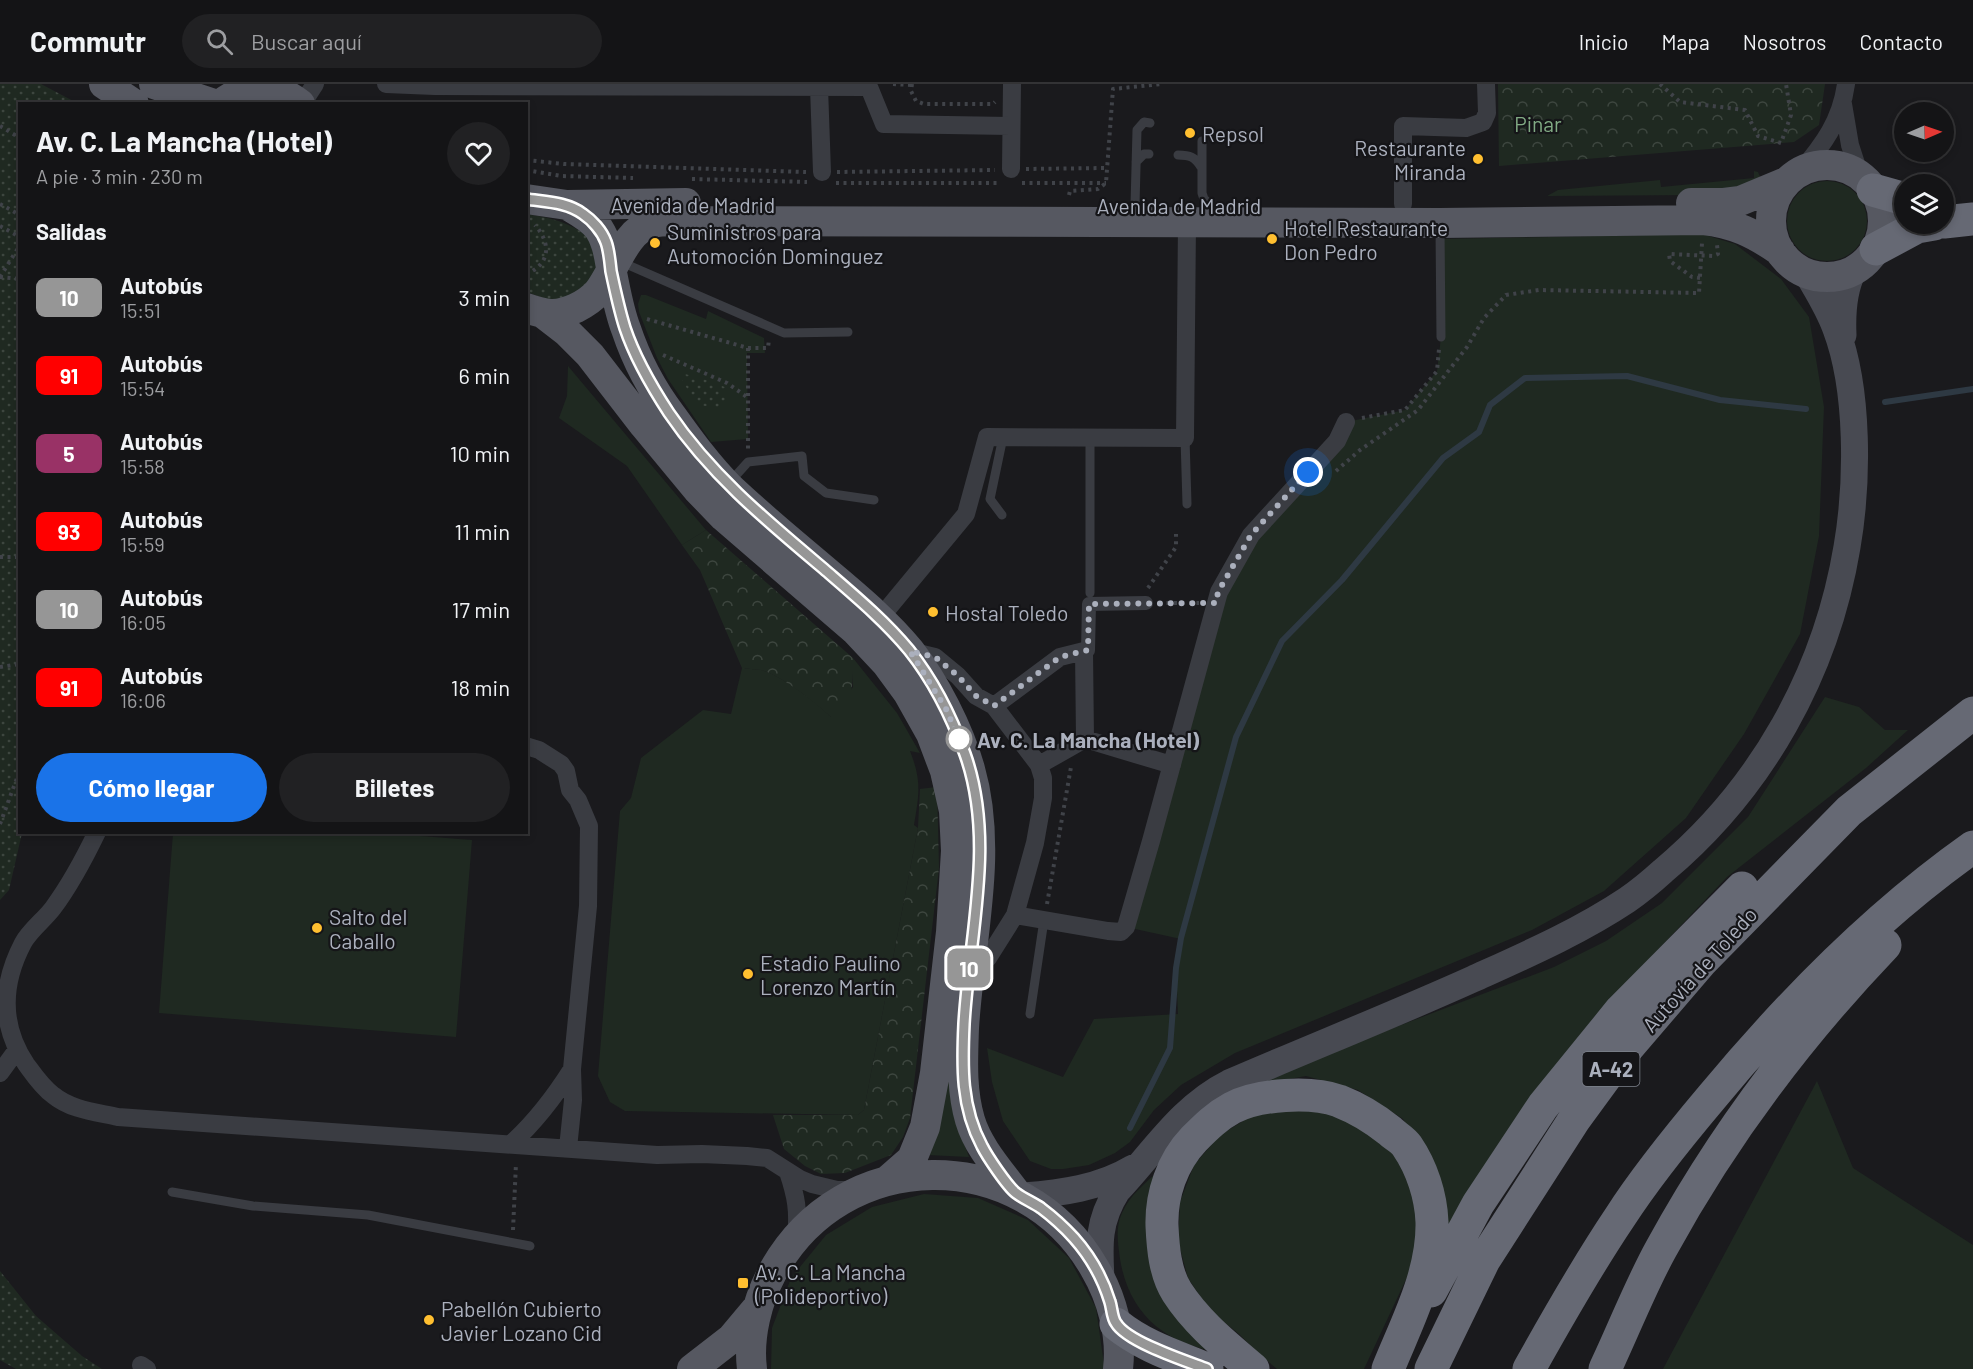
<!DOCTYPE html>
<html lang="es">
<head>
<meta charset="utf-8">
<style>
  :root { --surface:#141416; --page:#212123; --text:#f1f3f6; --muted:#9d9ea1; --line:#333335; --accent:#1a73e8 }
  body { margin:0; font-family:Barlow,sans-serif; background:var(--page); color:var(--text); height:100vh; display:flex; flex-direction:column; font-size:22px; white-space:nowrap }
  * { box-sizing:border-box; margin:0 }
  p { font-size:20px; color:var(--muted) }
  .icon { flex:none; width:33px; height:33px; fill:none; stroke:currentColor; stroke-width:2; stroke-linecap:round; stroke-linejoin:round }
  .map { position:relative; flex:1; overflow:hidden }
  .side { position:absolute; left:18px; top:18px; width:510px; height:732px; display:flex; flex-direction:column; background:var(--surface); border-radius:0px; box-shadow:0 3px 9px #0003,0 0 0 2px var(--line) }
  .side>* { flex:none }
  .badge { padding:0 12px; border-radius:9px; font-size:21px; line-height:39px }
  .needle { width:39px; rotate:88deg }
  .controls { position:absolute; left:1894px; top:18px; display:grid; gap:12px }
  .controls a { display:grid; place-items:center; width:60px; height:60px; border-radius:50%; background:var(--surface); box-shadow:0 3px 9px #0003,0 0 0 2px var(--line); font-size:30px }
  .you { position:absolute; width:30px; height:30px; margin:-15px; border:4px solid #fff; border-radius:50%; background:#1a73e8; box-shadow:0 0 0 9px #1a73e833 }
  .map>.badge { position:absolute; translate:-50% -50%; box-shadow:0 0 0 3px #fff }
  h2 { padding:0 18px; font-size:22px; line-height:54px }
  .round { display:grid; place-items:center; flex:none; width:63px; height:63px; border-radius:32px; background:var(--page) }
  .summary { display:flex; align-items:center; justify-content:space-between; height:102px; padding:0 18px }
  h1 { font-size:28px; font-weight:700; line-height:45px }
  .cta { display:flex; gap:12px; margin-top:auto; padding:12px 18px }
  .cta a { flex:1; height:69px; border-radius:36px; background:var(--accent); color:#fff; font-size:24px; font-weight:700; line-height:69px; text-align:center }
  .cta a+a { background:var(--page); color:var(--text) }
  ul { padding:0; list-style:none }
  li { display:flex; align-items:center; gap:18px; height:78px; padding:0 18px }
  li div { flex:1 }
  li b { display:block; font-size:22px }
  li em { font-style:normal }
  li .badge { min-width:66px; font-weight:700; text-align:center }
  header { display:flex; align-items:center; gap:36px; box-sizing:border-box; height:84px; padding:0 30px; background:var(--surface); border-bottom:2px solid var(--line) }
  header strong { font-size:28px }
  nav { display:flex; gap:33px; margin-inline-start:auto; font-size:21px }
  .search { width:420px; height:54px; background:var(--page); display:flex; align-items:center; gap:15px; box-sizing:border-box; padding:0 21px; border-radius:33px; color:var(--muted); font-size:22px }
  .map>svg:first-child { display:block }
</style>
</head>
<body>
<header>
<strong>Commutr</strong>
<div class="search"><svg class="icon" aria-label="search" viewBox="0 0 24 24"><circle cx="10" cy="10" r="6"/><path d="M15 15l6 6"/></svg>Buscar aquí</div>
<nav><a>Inicio</a><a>Mapa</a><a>Nosotros</a><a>Contacto</a></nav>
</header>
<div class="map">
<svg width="1973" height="1285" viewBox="0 0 1973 1285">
  <defs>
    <pattern id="forest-crowns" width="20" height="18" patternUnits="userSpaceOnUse" patternTransform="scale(1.5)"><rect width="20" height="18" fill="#1f2921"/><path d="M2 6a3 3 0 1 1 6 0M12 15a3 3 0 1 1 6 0" fill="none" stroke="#3d463f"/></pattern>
    <pattern id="park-dots" width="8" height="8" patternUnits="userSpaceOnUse" patternTransform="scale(1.5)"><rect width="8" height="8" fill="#1f2921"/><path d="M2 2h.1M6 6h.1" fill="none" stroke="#3d463f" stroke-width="1.8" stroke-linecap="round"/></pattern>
  </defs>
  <rect width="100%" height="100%" fill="#1a1a1d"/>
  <path fill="#1f2921" d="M1754 87 1758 88 1762 97 1697 111 1547 112 1558 106 1660 96 1661 103 1754 94Z
    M1787 137a40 40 0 1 1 80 0a40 40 0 1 1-80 0Z
    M1702 150 1735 160 1781 195 1809 233 1824 323 1819 452 1800 550 1744 650 1686 734 1604 807 1532 846 1235 969 1181 1001 1154 1026 1130 1058 1115 1069 1089 1081 1063 1085H1051L1030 1077 1003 1037 992 998 987 964 1063 993 1094 935 1178 930 1176 884 1181 855 1126 843 1219 508 1346 338 1405 326 1437 287 1441 253 1440 155Z
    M641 211H646L706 235 708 227 764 254 765 269H747L748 355 711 358 668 295 657 274 639 228 638 220Z
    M568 282 706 446 682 461 627 382 559 334 567 312Z
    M853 574 897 629 920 669 910 667C922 697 919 711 914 741L918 744 864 1026 858 1031 625 1027 610 1018 598 992 620 727 631 714 641 674 703 626 731 630 742 584C748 585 755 585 761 586 780 590 817 619 831 633L853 603Z
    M1825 613 1859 623 1885 646H1908L1866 684 1727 793 1594 933 1496 1067 1442 1156 1427 1075 1403 1035 1358 1006 1306 992 1251 1002 1322 971 1554 883 1606 857 1662 819 1748 733Z
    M382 749 472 756 456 953 159 929 173 749Z
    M946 972 955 1035 969 1073 928 1071Z
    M1817 997 1853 1084 1973 1161V1285H1663Z
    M1291 1022 1330 1026 1365 1042 1394 1069 1412 1101 1419 1137 1416 1174 1364 1285H1277L1259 1270 1239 1250 1210 1227 1188 1194 1178 1157 1180 1118 1194 1081 1220 1051 1253 1031Z
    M1161 1085 1153 1138 1219 1268C1165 1260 1129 1230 1120 1175 1118 1159 1115 1144 1122 1129 1130 1111 1146 1098 1161 1085Z
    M924 1110 978 1114 1028 1136 1069 1174 1096 1224 1104 1280V1285H771L772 1244 791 1194 826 1151 872 1123Z"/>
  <path fill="url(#forest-crowns)" d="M1498 0H1825L1819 41 1794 58 1499 82Z
    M706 446 853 574C853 599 854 613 838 633H831C816 619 781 591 761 586 755 585 748 585 742 584L700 486 682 461Z
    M937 703 939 784 910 1034 903 1053 891 1071 845 1089 821 1090 805 1082 784 1065 773 1031H858L864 1026 918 744 920 705Z"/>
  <path fill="url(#park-dots)" d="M0 0H41L77 19 20 20V748L22 749 9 806 0 816Z
    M526 130C552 134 569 138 590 154L598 188 571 216 551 217 527 208Z
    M678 288 710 297 727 304 726 324 696 321Z
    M0 1187 36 1232 82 1272 102 1285H16L0 1276Z"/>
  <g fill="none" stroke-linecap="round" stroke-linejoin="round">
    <path stroke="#2e3943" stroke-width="6" d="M1885 318 1973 305
      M1130 1044 1170 964 1176 884 1181 854 1236 653 1282 557 1342 496 1443 374 1479 348 1490 321 1525 294 1627 292 1720 316 1806 325"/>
    <path stroke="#404349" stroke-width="4" stroke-dasharray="3 4.5" stroke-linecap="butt" d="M893 0 912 1
      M912 0 911 7 916 17 924 20H993L995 18
      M1660 0 1680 18 1745 26 1758 52 1781 59 1791 31 1786 0
      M0 42 20 54
      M526 76 564 80 806 88
      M1026 85 1106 84
      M526 86 561 92 633 94
      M837 88 995 86
      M692 95 807 98
      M836 99H999
      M1022 99H1106
      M1069 111 1070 107 1098 105 1106 99 1113 5 1162 0
      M0 120 20 131
      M0 142 20 153
      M526 190C551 180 551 159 535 141
      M0 193 20 161
      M0 193 20 195
      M1700 194 1692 193 1670 177 1669 170 1713 172 1718 170 1717 161
      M647 235 748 264H768L769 255
      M748 264V366
      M663 271 727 299 747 313
      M1362 334 1405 326 1437 287 1439 265
      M1336 387 1360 366 1418 326 1467 263 1484 234 1506 211 1539 206 1699 209 1702 159
      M0 473H20
      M1148 504 1176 463V450
      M1159 519H1199
      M0 583 20 580
      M0 740 20 686
      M1047 820 1071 683
      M513 1146 516 1079"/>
    <path stroke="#3a3c42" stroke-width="9" d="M1202 57V109L1204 115 1210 120
      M1178 71C1190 71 1195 73 1201 83
      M1136 78 1144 70H1149
      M1135 121 1137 46 1144 38 1150 39
      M1440 144 1441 253
      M619 177 784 249 848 248
      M1185 354 1187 420
      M729 399 748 378 802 372 804 392 826 409 874 416
      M1002 431 990 415 1003 353
      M1090 509V353
      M1030 930 1044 836
      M172 1108 253 1122 368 1131 530 1162"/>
    <path stroke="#3a3c42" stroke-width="14" d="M1084 567 1088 566 1089 520 1146 519"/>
    <path stroke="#3a3c42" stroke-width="18" d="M386 0 435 2 869 3
      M819 3 822 88
      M869 3 884 40 1010 42
      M302 20 315 0
      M1843 20 1850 61 1860 92
      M1011 85 1012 0
      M1800 88C1823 61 1841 37 1846 0
      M1403 120V42L1466 44 1483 38 1487 29 1486 0
      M880 534 966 430 987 353 1185 354 1187 138
      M910 567 935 573 958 592 976 612 994 622 1039 681 1043 694V714L1035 759 1015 831 988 874 968 891
      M994 622 1060 573 1084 567 1085 655 1039 681
      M1085 655 1172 681
      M526 662 539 666 561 680 566 687 570 706 578 716 589 742 588 822 572 985 573 1016 568 1064
      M97 748C84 775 70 801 53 824 44 836 30 846 23 859 1 901 0 941 26 980 34 991 42 1003 53 1011 71 1026 96 1028 118 1033L657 1071 702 1070 747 1072 767 1074 800 1095 812 1100 837 1106H855
      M1015 831 1108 847 1121 848 1126 843 1151 757 1219 508 1251 451 1337 357 1346 338
      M0 989 16 967
      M512 1059C536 1037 555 1012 572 985
      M788 1088C796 1112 799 1127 796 1153
      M141 1281 147 1285"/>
    <path stroke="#484a52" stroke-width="27" d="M1843 251C1842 229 1843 207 1853 187
      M1023 1112C1061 1109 1100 1104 1133 1084
      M1101 1195C1099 1160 1098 1137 1117 1107 1153 1069 1181 1023 1229 999 1310 964 1393 931 1473 895 1526 871 1579 848 1627 816 1640 807 1652 797 1663 787 1762 704 1826 589 1847 463 1858 399 1859 306 1836 245 1829 225 1818 208 1807 189"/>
    <path stroke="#565861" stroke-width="30" d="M104 0 134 20
      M154 0 214 20
      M221 20C246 0 275 0 300 20
      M1771 137a56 56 0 1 1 112 0a56 56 0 1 1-112 0Z
      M526 115 567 121 686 119
      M1691 119H1724L1740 117 1786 98
      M567 121C579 128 591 134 599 145 608 159 609 174 612 189 616 208 619 227 626 245 636 275 653 307 672 332 690 357 708 382 730 404 764 436 800 465 835 495 861 517 888 540 910 567 935 599 959 646 970 685 994 769 969 859 964 944 963 975 961 1005 970 1036 978 1063 999 1086 1016 1109
      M526 224C546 231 556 233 576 224 584 220 592 215 598 208 614 188 625 146 652 139 663 136 678 138 690 137L1440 139 1703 136C1734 139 1755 150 1780 167
      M545 231 567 248 590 271 644 341 697 405 724 433 856 547 886 579 908 609 931 650 945 687 954 727 956 767 951 848 935 989 925 1043 912 1075 888 1096
      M692 1285 732 1254 758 1223
      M752 1285C748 1253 757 1217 772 1189 841 1060 1023 1058 1095 1185 1112 1214 1122 1251 1118 1285"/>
    <path stroke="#666974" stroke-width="33" d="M1873 106 1905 115
      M1944 138 1973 135
      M1876 165 1917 143 1934 140
      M1431 1207 1478 1120 1543 1022 1621 926 1742 804
      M1116 1240C1143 1262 1175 1272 1207 1285
      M1253 1285C1225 1261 1197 1239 1177 1208 1165 1189 1163 1164 1162 1142 1161 1111 1172 1078 1194 1055 1206 1043 1217 1032 1232 1024 1259 1010 1311 1007 1339 1017 1357 1024 1375 1035 1390 1047 1395 1052 1403 1056 1407 1062 1422 1084 1431 1112 1432 1138 1433 1190 1407 1238 1388 1285
      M1431 1285 1484 1176 1574 1036 1623 969 1701 878 1849 727 1973 629
      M1529 1285C1558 1233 1587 1182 1620 1133 1647 1091 1679 1052 1711 1014 1788 921 1874 833 1973 763
      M1605 1285C1624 1245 1640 1203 1661 1165 1721 1055 1798 952 1885 861"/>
  </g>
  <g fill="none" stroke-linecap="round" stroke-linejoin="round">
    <defs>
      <path id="line" d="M526 115C546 118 567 118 583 130 592 136 602 147 606 158 609 166 610 177 611 187 615 206 619 225 625 244 635 274 652 303 669 329 711 391 767 437 824 485 854 511 884 536 909 566 933 596 952 634 965 670 996 757 969 851 964 940 962 982 961 1023 982 1062 987 1072 1007 1102 1016 1109 1024 1115 1034 1119 1041 1124 1053 1133 1064 1143 1074 1154 1090 1172 1103 1195 1110 1218 1112 1224 1112 1234 1116 1239 1127 1258 1186 1277 1207 1285"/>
    </defs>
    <use href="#line" stroke="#fff" stroke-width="14"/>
    <use href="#line" stroke="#969696" stroke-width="9"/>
    <path stroke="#abb0bd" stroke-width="6" stroke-dasharray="0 10.8" d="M959 655 946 625 910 567 935 573 958 592 976 612 994 622 1060 573 1088 566 1089 520 1216 519 1218 508 1251 451 1308 388"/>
  </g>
  <g fill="#ffbf30" stroke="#151518" stroke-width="2">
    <circle cx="1190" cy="49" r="6"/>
    <circle cx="1478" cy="75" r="6"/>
    <circle cx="1272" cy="155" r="6"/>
    <circle cx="655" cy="159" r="6"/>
    <circle cx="933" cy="528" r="6"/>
    <circle cx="317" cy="844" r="6"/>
    <circle cx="748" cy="890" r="6"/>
    <rect x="737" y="1193" width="12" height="12" rx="3"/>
    <circle cx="429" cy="1236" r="6"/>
  </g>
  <circle fill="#fff" stroke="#969696" stroke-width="3" cx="959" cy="655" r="12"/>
  <g text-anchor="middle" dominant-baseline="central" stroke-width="4.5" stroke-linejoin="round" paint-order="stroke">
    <rect fill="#151518" stroke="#7e828c" stroke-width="1.5" x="1582.5" y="968" width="57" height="34" rx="4.5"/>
    <g font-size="20" font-weight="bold" fill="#abb0bd">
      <text x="1611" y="985">A-42</text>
    </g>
    <g font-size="21" fill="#81aa84" stroke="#151518">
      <text x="1538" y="39">Pinar</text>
    </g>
    <g font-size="21" fill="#abb0bd" stroke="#151518" text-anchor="start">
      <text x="1202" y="49">Repsol</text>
      <text x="1466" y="63" text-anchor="end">Restaurante<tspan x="1466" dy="24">Miranda</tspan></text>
      <text x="1284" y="143">Hotel Restaurante<tspan x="1284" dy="24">Don Pedro</tspan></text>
      <text x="667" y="147">Suministros para<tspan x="667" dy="24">Automoción Dominguez</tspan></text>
      <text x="945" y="528">Hostal Toledo</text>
      <text x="329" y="832">Salto del<tspan x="329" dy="24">Caballo</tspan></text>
      <text x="760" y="878">Estadio Paulino<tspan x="760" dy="24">Lorenzo Martín</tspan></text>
      <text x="755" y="1187">Av. C. La Mancha<tspan x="755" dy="24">(Polideportivo)</tspan></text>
      <text x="441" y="1224">Pabellón Cubierto<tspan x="441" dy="24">Javier Lozano Cid</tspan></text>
    </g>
    <g font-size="21" fill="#abb0bd" stroke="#151518">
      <text x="693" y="120">Avenida de Madrid</text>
      <text x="1179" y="121">Avenida de Madrid</text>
      <text transform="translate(1699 885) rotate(-48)">Autovía de Toledo</text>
    </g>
    <g font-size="21" font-weight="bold" fill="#abb0bd" stroke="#151518" text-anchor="start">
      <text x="977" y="655">Av. C. La Mancha (Hotel)</text>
    </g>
  </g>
</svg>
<div class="controls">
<a><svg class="needle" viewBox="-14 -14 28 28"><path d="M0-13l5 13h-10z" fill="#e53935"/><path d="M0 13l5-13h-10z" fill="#9d9ea1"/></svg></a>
<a><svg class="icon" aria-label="layers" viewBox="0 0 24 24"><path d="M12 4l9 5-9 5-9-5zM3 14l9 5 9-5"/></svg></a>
</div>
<div class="you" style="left:1308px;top:388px"></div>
<b class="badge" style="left:969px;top:884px;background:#969696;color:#fff">10</b>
<section class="side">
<div class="summary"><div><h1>Av. C. La Mancha (Hotel)</h1><p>A pie · 3 min · 230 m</p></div><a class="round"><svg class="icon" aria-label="heart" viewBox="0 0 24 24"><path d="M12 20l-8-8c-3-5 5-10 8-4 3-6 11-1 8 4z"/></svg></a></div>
<h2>Salidas</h2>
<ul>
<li><span class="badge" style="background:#969696;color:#fff">10</span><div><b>Autobús</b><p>15:51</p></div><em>3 min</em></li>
<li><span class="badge" style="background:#f00;color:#fff">91</span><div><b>Autobús</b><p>15:54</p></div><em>6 min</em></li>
<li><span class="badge" style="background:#993266;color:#fff">5</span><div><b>Autobús</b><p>15:58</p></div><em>10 min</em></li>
<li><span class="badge" style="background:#f00;color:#fff">93</span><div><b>Autobús</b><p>15:59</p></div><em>11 min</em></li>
<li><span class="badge" style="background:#969696;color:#fff">10</span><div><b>Autobús</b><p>16:05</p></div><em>17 min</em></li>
<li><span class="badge" style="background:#f00;color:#fff">91</span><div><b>Autobús</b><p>16:06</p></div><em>18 min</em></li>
</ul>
<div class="cta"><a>Cómo llegar</a><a>Billetes</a></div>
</section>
</div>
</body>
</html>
